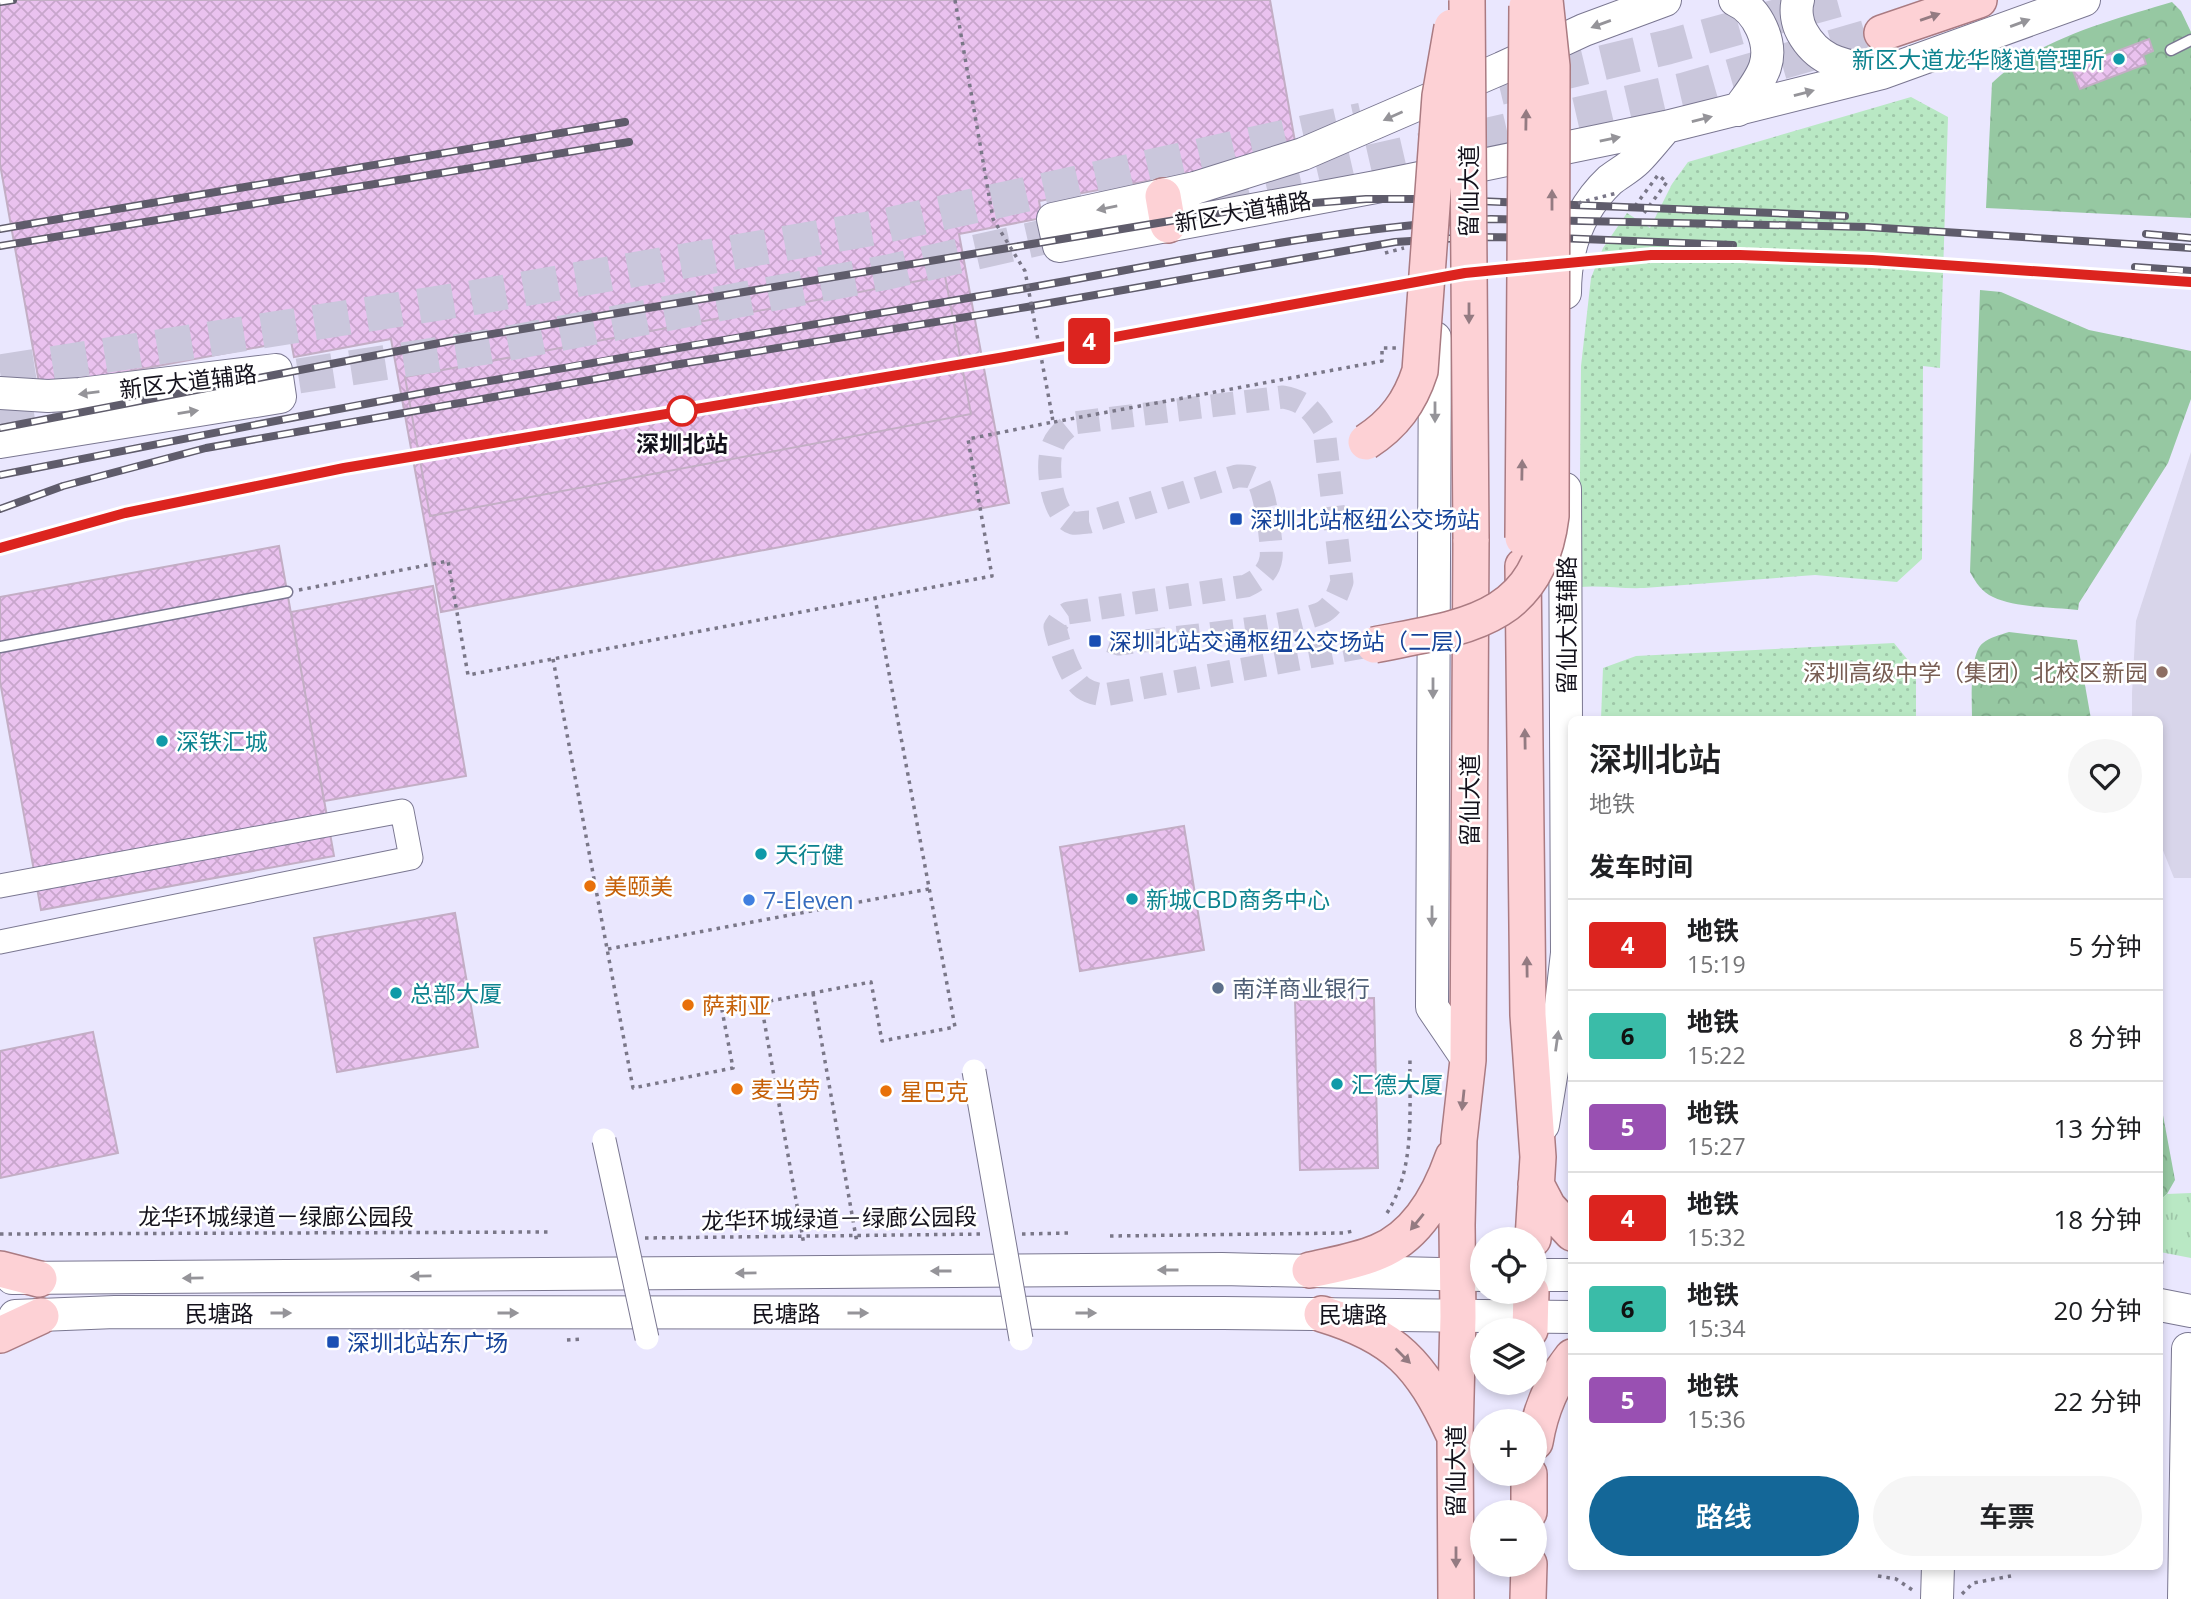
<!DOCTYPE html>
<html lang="zh">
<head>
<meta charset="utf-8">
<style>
  :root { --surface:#fff; --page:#f6f6f6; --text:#202124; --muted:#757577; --line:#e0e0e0; --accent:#146798 }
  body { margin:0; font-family:"Open Sans","Noto Sans SC",sans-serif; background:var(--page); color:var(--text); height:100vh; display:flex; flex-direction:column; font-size:26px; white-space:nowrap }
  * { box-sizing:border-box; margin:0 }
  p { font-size:23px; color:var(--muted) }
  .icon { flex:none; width:38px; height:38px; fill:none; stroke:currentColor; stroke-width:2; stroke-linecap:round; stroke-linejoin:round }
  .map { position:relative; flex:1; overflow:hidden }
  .sheet { position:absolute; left:1568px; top:716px; width:595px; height:854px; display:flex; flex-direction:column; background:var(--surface); border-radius:10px; box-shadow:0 4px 10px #0003 }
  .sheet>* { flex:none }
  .badge { padding:0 14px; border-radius:5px; font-size:24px; line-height:46px }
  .fabs { position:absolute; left:1470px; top:1227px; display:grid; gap:14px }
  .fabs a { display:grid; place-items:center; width:77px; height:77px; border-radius:50%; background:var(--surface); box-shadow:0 4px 10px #0003; font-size:35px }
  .map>.badge { position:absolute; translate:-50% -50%; box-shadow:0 0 0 4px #fff }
  h2 { padding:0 21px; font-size:26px; line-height:63px }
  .round { display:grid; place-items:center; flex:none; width:74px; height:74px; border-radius:37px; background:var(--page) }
  .head { display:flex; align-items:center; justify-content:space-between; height:119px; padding:0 21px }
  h1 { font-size:33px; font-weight:600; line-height:52px }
  .action { display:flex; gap:14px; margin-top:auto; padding:14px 21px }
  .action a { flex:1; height:80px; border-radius:42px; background:var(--accent); color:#fff; font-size:28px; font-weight:600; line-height:80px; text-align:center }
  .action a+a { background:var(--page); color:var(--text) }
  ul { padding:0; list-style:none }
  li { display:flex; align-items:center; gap:21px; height:91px; padding:0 21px; border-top:2px solid var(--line) }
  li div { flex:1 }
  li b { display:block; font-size:26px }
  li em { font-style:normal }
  li .badge { min-width:77px; font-weight:700; text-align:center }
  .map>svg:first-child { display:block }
</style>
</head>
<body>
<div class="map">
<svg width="2191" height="1599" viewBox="0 0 2191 1599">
  <defs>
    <pattern id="grass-dots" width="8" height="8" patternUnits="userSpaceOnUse" patternTransform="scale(1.75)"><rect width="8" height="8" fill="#b9e8c4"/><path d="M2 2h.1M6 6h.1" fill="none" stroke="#9ec6a8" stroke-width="1.8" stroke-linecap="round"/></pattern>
    <pattern id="forest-crowns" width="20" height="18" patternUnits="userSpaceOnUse" patternTransform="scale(1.75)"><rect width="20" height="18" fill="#96c8a2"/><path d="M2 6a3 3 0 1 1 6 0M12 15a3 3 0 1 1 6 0" fill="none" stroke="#80ab8b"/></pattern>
    <pattern id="park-tufts" width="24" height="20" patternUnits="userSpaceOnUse" patternTransform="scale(1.75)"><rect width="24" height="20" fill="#b9e8c4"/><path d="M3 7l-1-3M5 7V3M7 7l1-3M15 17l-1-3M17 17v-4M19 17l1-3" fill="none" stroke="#9ec6a8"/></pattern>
    <pattern id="building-cross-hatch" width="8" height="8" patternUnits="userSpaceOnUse" patternTransform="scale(1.75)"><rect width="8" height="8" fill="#eac2ef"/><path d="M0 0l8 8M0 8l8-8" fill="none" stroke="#c8a6cc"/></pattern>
  </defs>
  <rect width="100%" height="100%" fill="#eae7fe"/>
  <path fill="#d8d5ea" d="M2191 452V878H2174L2160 843V719H2132V693L2136 621Z"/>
  <path fill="url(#grass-dots)" d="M1911 97 1948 117 1940 368 1923 366 1922 559 1897 582 1815 575 1644 588C1622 589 1601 585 1579 587L1581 366 1591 278 1603 248 1627 213 1650 228 1672 184 1688 162Z
    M1894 643 1916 670V719H1601L1603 668 1636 656Z"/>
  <path fill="url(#forest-crowns)" d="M2172 2 2181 11 2191 32V218L1986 208 1992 83C2037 39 2112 20 2172 2Z
    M1980 290 2001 292 2089 330 2191 351V399L2168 463 2079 603 2078 610C2053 607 2016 608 1993 597 1982 592 1976 583 1970 572Z
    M2009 632 2077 640 2091 719H1972C1972 702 1969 653 1983 643 1990 637 2000 635 2009 632Z
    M2160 1099 2175 1180 2167 1194 2160 1200Z"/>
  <path fill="url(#park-tufts)" d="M2191 1193V1258L2160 1252V1200L2167 1194Z"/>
  <path fill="url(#building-cross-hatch)" stroke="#c3aec5" stroke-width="2" d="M0 0H1270L1297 153 1039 201 1042 218 959 234 1009 503 441 612 391 339 294 357 291 341 40 388 0 164Z
    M2149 39 2153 51 2143 55 2146 64 2080 89 2072 68Z
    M945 276 971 414 430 516 405 377Z
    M279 546 334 856 41 910 0 681V597Z
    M433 586 466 776 324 801 291 612Z
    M1184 826 1204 950 1080 971 1060 847Z
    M455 913 478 1047 337 1072 314 938Z
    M1374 998 1378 1168 1300 1170 1295 1000Z
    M93 1032 118 1153 0 1178V1051Z"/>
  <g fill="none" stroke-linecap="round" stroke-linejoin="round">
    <path stroke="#cac7dc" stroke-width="23" stroke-dasharray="23 11" stroke-linecap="butt" d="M1110 641 1119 644C1154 639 1306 627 1326 610 1335 603 1338 593 1342 582L1324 429C1313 411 1305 401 1283 397L1073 423C1064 430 1056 436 1052 448 1046 466 1051 516 1073 523 1077 524 1084 522 1089 522L1237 476C1245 476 1252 475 1258 482 1265 491 1273 546 1271 558 1269 573 1258 580 1246 586L1068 613 1061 618 1055 627C1058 642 1070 679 1083 688 1090 693 1097 694 1104 695L1374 645"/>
    <path stroke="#cac7dc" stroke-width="35" stroke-dasharray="35 18" stroke-linecap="butt" d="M1448 100 1668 47 1837 0
      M1163 210 1684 90 1882 33
      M0 372 471 298 874 228 1362 120
      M246 384 493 346 888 272 1088 227
      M0 422 125 403"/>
    <defs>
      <path id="lane" d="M2171 50 2191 40
        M0 647 287 592"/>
      <path id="street" d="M0 886 402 811 411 858 0 942"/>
      <path id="secondary" d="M1665 0 1584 30 1502 68 1303 154 1195 188 1053 219 1059 246 1376 187 1666 127 1882 73 2084 0
        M1735 0C1758 10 1773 43 1765 67 1760 82 1747 97 1738 110
        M1798 0C1795 10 1797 23 1802 32 1819 63 1844 65 1876 72
        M1565 293C1565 250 1578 210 1610 180 1619 173 1629 168 1637 160 1647 150 1656 138 1666 127
        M1435 338 1432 1007 1468 1060
        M0 393 48 396 80 394 276 370 280 397 0 442
        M1543 1125 1557 1040 1567 953 1565 489
        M1535 1275H1572
        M12 1278 1222 1269 1482 1275
        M2160 1305 2191 1311
        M15 1316 115 1312 1223 1313 1572 1317
        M1937 1599 1938 1566
        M2184 1599 2188 1349"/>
      <path id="primary" d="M1882 33 1979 0
        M1163 196 1168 225
        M1523 566 1528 1015 1538 1157 1533 1239
        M1536 1184 1548 1207 1572 1233
        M0 1269 39 1279
        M1310 1270C1332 1265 1357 1261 1378 1252 1417 1236 1440 1194 1453 1157
        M1322 1314C1395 1336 1421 1364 1453 1433
        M1530 1330 1531 1292
        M0 1335 41 1316
        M1535 1442C1540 1412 1552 1382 1572 1357
        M1529 1512V1474
        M1456 1599 1455 1436 1458 1317 1457 1225 1459 1140 1468 1060 1471 539
        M1528 1599 1529 1564"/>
    </defs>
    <use href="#lane" stroke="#7a7791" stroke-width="13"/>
    <use href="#street" stroke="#7a7791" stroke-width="25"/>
    <use href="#secondary" stroke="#7a7791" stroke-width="34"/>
    <use href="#primary" stroke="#aa7b82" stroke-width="38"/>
    <path stroke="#7a7788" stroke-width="3.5" stroke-dasharray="3.5 5" stroke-linecap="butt" d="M1635 206 1658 175 1667 182 1644 213
      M1054 422 1382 361V348H1396
      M299 590 448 561 468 675 992 576 968 439 1053 422 1052 415
      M553 659 633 1088 733 1068 722 1010 871 982 882 1041 955 1027 875 598
      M608 949 929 889
      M813 993 857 1243
      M761 1003 804 1245
      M1387 1213C1416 1167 1409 1112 1410 1059
      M0 1234 552 1232
      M1022 1234 1069 1233
      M1110 1236 1344 1233 1353 1231
      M645 1238 983 1234
      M2160 1262 2167 1263
      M567 1340 582 1339
      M1878 1576 1896 1579 1914 1591
      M1962 1594 1973 1583 2011 1576"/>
    <use href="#lane" stroke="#fff" stroke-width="10"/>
    <use href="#street" stroke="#fff" stroke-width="23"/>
    <use href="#secondary" stroke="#fff" stroke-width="32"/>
    <use href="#primary" stroke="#fdd1d5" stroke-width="35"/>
    <defs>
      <path id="rail" d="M0 2 13 0
        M0 229 625 122
        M2146 234 2191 238
        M0 246 629 142
        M2135 267 2191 271
        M0 428 450 341 1248 208 1366 199H1429L1845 216
        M0 475C152 445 303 415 455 387 630 355 805 326 980 296 1150 268 1319 228 1491 219L1867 227 2191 248
        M0 509 63 486 206 448 674 365 1027 307 1395 242 1474 237 1558 238 1733 245
        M0 548 125 513 344 468 1005 357 1465 273 1651 255H1740L1872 260 2191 282"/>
    </defs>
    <use href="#rail" stroke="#5f5c6b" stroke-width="8"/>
    <use href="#rail" stroke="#fff" stroke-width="5" stroke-dasharray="16" stroke-linecap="butt"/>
    <defs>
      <path id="street-bridge" d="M974 1071 1021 1339
        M604 1140 647 1338"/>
      <path id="primary-bridge" d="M1467 0 1471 539
        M1366 442C1394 424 1410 402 1420 371L1440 96 1452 27
        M1523 538 1527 6
        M1374 645C1462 627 1538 623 1551 516L1552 66 1545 0"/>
    </defs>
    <use href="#street-bridge" stroke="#7a7791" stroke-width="25" stroke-linecap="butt"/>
    <use href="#primary-bridge" stroke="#aa7b82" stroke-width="38" stroke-linecap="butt"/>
    <path stroke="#7a7788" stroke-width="3.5" stroke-dasharray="3.5 5" stroke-linecap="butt" d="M955 0 993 219 1025 271 1052 415
      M1578 203 1617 193
      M1385 253 1404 248"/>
    <use href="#street-bridge" stroke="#fff" stroke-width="23"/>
    <use href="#primary-bridge" stroke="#fdd1d5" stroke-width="35"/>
  </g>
  <defs><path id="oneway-solid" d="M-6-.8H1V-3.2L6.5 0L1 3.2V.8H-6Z" transform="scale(1.75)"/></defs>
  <g fill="#947b82">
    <use href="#oneway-solid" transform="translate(1930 17) rotate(-19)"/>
    <use href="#oneway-solid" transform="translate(1526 120) rotate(-89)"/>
    <use href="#oneway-solid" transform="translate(1552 200) rotate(-90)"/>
    <use href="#oneway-solid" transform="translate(1469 313) rotate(90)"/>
    <use href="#oneway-solid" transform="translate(1522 470) rotate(-89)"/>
    <use href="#oneway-solid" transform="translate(1525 739) rotate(-91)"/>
    <use href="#oneway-solid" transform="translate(1527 967) rotate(-91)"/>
    <use href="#oneway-solid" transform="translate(1463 1100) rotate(96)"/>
    <use href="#oneway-solid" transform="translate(1417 1222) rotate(129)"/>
    <use href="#oneway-solid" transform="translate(1403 1356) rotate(45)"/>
    <use href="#oneway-solid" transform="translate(1456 1557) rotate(90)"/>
  </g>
  <g fill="#959499">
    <use href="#oneway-solid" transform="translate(2020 23) rotate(-20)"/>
    <use href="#oneway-solid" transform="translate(1601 24) rotate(160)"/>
    <use href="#oneway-solid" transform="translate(1804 93) rotate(-15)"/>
    <use href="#oneway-solid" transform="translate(1393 116) rotate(156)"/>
    <use href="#oneway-solid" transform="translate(1702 119) rotate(-14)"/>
    <use href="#oneway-solid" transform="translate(1610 139) rotate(-12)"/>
    <use href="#oneway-solid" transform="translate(1107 208) rotate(168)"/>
    <use href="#oneway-solid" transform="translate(89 393) rotate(173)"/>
    <use href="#oneway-solid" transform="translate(188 412) rotate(-9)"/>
    <use href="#oneway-solid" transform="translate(1435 412) rotate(90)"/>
    <use href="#oneway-solid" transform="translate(1433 688) rotate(90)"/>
    <use href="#oneway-solid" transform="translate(1432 916) rotate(90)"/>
    <use href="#oneway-solid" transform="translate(1557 1041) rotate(-82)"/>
    <use href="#oneway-solid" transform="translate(1168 1270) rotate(180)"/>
    <use href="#oneway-solid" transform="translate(941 1271) rotate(180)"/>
    <use href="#oneway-solid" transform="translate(746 1273) rotate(179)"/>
    <use href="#oneway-solid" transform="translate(421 1276) rotate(179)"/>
    <use href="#oneway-solid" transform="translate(193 1278) rotate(179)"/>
    <use href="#oneway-solid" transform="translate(281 1313)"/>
    <use href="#oneway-solid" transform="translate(508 1313)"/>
    <use href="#oneway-solid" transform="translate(858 1313)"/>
    <use href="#oneway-solid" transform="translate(1086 1313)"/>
  </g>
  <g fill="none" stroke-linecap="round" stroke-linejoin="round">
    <defs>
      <path id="line" d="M0 548 125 513 344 468 1005 357 1465 273 1651 255H1740L1872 260 2191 282"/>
    </defs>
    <use href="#line" stroke="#fff" stroke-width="16"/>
    <use href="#line" stroke="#dc241f" stroke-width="10"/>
  </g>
  <g fill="#0f9aa8" stroke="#fff" stroke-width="2.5">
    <circle cx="2119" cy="59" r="7"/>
    <circle cx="162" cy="741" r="7"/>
    <circle cx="761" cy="854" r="7"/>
    <circle cx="1132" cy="899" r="7"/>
    <circle cx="396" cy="993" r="7"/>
    <circle cx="1337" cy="1084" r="7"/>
  </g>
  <circle fill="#fff" stroke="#dc241f" stroke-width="3.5" cx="682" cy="411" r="14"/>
  <g fill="#1a4fb4" stroke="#fff" stroke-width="2.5">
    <rect x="1229" y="512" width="14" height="14" rx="3.5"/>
    <rect x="1088" y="634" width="14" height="14" rx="3.5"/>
    <rect x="326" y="1335" width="14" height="14" rx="3.5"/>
  </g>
  <circle fill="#8d6e63" stroke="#fff" stroke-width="2.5" cx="2162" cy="672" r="7"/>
  <g fill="#e8710a" stroke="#fff" stroke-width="2.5">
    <circle cx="590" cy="886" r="7"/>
    <circle cx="688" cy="1005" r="7"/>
    <circle cx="737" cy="1089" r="7"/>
    <circle cx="886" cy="1091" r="7"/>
  </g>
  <circle fill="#3f7fe0" stroke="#fff" stroke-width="2.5" cx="749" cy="900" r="7"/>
  <circle fill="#5c6f8a" stroke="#fff" stroke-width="2.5" cx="1218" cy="988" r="7"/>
  <g text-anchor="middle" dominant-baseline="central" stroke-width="5" stroke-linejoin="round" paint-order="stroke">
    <g font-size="23" fill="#0d838f" stroke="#fff" text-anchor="start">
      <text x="2105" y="59" text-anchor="end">新区大道龙华隧道管理所</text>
      <text x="176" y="741">深铁汇城</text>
      <text x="775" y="854">天行健</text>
      <text x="1146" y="899">新城CBD商务中心</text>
      <text x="410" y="993">总部大厦</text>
      <text x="1351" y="1084">汇德大厦</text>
    </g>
    <g font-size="23" fill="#14121c" stroke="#fff">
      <text transform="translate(1468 191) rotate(-90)">留仙大道</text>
      <text transform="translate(1243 211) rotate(-10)">新区大道辅路</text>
      <text transform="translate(188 381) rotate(-7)">新区大道辅路</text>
      <text transform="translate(1566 625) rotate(-90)">留仙大道辅路</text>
      <text transform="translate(1469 800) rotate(-90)">留仙大道</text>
      <text x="276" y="1216">龙华环城绿道－绿廊公园段</text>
      <text transform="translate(839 1218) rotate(-1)">龙华环城绿道－绿廊公园段</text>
      <text x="219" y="1313">民塘路</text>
      <text x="786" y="1313">民塘路</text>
      <text x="1353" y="1314">民塘路</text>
      <text transform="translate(1455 1471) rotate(-90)">留仙大道</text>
    </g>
    <g font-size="23" font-weight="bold" fill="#14121c" stroke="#fff">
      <text x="682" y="443">深圳北站</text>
    </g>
    <g font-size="23" fill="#164399" stroke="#fff" text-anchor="start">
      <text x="1250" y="519">深圳北站枢纽公交场站</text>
      <text x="1109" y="641">深圳北站交通枢纽公交场站（二层）</text>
      <text x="347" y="1342">深圳北站东广场</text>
    </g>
    <g font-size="23" fill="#785e54" stroke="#fff" text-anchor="end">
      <text x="2148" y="672">深圳高级中学（集团）北校区新园</text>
    </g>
    <g font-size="23" fill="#c56008" stroke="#fff" text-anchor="start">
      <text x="604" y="886">美颐美</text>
      <text x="702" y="1005">萨莉亚</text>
      <text x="751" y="1089">麦当劳</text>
      <text x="900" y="1091">星巴克</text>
    </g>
    <g font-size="23" fill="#366cbe" stroke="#fff" text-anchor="start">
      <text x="763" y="900">7-Eleven</text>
    </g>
    <g font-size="23" fill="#4e5e75" stroke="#fff" text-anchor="start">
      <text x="1232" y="988">南洋商业银行</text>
    </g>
  </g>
</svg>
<div class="fabs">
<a><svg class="icon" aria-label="locate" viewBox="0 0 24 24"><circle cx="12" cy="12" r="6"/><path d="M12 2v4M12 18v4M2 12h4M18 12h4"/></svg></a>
<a><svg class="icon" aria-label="layers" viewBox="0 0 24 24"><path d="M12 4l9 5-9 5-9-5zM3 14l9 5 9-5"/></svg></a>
<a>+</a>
<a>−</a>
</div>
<b class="badge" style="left:1089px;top:341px;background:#dc241f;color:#fff">4</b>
<section class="sheet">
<div class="head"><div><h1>深圳北站</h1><p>地铁</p></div><a class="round"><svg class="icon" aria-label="heart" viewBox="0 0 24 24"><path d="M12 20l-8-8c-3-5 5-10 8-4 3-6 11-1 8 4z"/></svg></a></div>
<h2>发车时间</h2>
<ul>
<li><span class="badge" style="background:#dc241f;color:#fff">4</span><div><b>地铁</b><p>15:19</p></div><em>5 分钟</em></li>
<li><span class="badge" style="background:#3abca8;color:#111">6</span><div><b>地铁</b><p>15:22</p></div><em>8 分钟</em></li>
<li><span class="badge" style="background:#9950b2;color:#fff">5</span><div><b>地铁</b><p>15:27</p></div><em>13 分钟</em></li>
<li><span class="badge" style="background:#dc241f;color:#fff">4</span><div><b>地铁</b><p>15:32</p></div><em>18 分钟</em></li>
<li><span class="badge" style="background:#3abca8;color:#111">6</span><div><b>地铁</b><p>15:34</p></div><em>20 分钟</em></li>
<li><span class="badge" style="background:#9950b2;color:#fff">5</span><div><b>地铁</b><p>15:36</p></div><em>22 分钟</em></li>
</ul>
<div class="action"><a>路线</a><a>车票</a></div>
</section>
</div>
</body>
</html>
